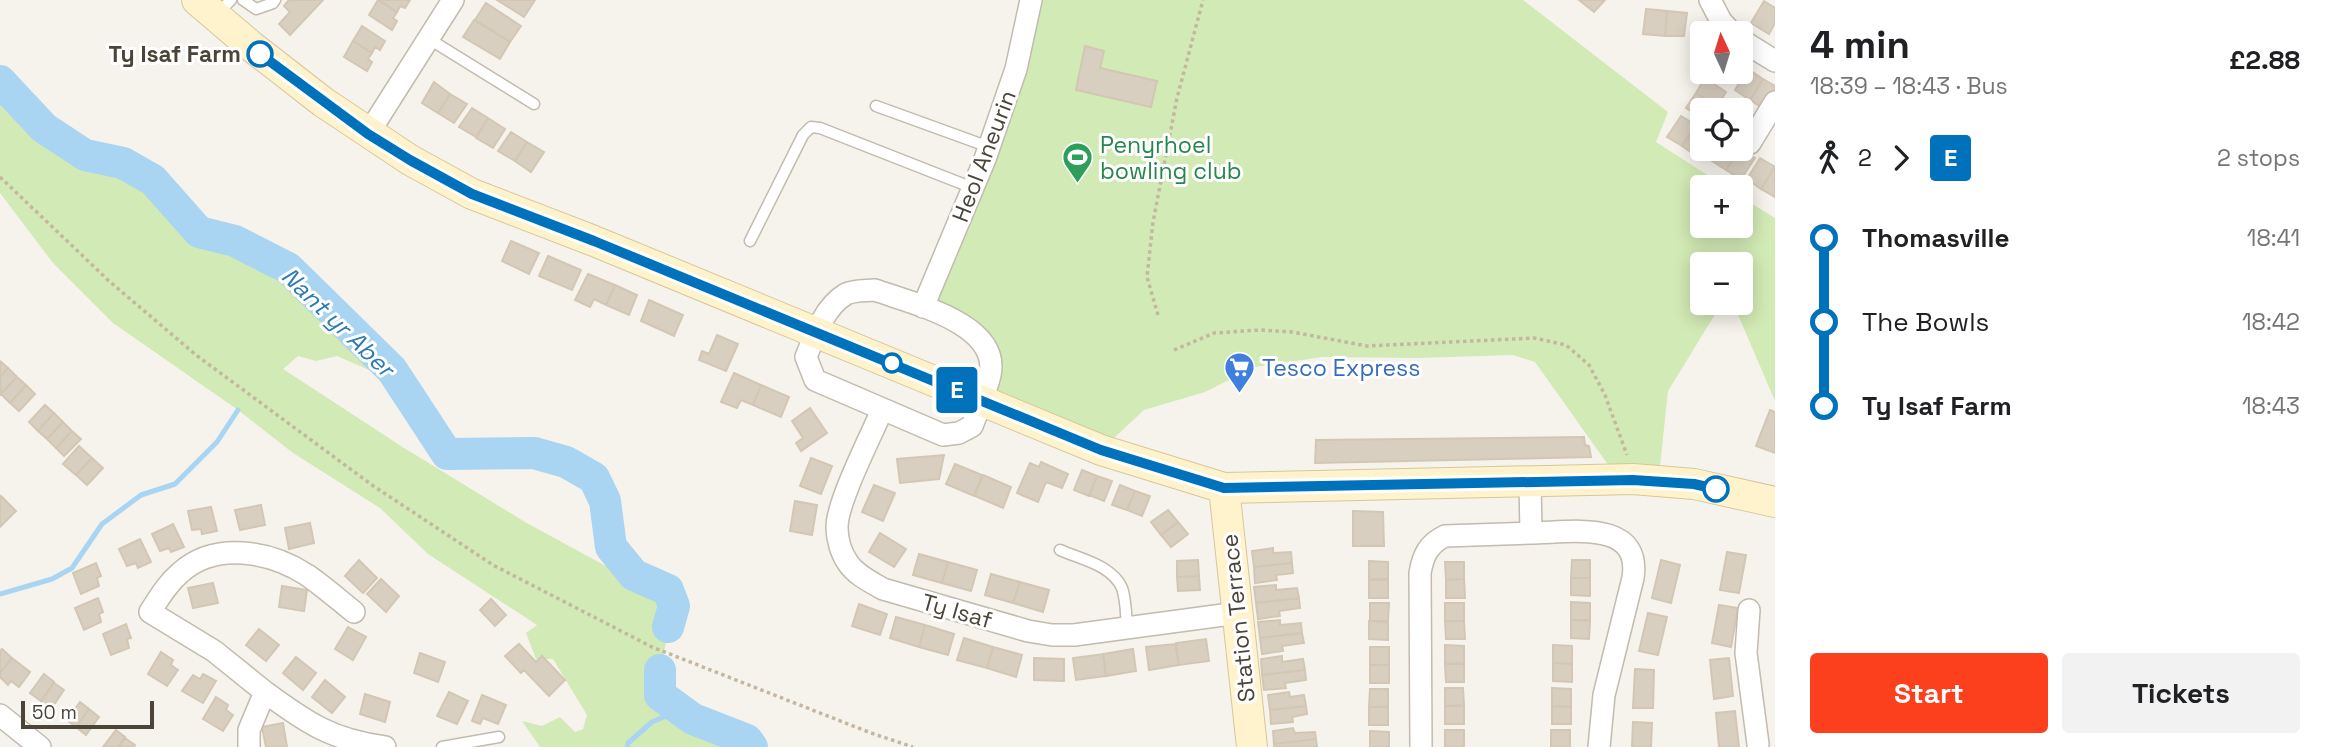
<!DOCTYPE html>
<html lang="en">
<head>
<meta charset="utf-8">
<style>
  :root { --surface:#fff; --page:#f2f2f2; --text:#202124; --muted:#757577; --accent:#fc3f1d }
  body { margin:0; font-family:"Space Grotesk",sans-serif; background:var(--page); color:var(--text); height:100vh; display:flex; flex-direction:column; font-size:26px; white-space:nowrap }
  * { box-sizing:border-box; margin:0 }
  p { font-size:23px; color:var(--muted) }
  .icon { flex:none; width:38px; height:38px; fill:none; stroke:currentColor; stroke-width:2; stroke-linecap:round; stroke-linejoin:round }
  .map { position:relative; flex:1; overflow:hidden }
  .sheet { display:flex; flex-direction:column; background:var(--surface); width:560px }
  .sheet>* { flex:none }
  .badge { padding:0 14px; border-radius:5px; font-size:24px; line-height:46px }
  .needle { width:46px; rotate:356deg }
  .tools { position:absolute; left:1690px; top:21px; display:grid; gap:14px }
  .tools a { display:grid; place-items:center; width:63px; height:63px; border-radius:7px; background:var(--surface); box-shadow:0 4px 18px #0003; font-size:35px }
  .scale { position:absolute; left:21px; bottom:18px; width:133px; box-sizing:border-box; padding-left:7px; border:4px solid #4b4439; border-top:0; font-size:19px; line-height:24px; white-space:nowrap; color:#4b4439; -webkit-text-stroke:5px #fff; paint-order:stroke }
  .map>.badge { position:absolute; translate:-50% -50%; box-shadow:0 0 0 4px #fff }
  .legs { display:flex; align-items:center; gap:10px; height:77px; padding:0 35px; font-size:23px }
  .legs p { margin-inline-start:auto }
  .summary { display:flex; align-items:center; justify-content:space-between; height:119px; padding:0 35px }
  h1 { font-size:38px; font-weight:700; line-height:52px }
  .button { display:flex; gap:14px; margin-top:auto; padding:14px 35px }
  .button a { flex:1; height:80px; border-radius:7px; background:var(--accent); color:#fff; font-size:28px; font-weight:700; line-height:80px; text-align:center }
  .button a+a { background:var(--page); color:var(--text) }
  ul { padding:0 35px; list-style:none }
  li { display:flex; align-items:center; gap:24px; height:84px; font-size:26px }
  li i { display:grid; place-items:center; width:10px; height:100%; margin:0 9px; background:currentColor }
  li i::after { content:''; width:18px; height:18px; margin:-9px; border:5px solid; border-radius:50%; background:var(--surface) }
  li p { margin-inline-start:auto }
  li:first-child i { background:linear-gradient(#0000 50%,currentColor 0) }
  li:last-child i { background:linear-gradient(currentColor 50%,#0000 0) }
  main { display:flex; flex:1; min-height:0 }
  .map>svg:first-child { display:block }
</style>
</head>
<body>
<main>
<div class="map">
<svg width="1775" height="747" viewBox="0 0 1775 747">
  <rect width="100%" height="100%" fill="#f6f3ec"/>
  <path fill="#d2eab5" d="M1031 0H1523L1668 112 1656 142 1726 187H1703V226H1741V197L1775 218V401L1733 303H1741V264H1703V303H1722L1668 391 1660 466 1611 469 1535 362 1513 355 1418 358 1322 357 1255 367 1205 392 1144 410 1101 450 981 400 989 354 923 307Z
    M0 81 44 128 85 155 123 163 153 180 199 232 235 241 288 268 392 370 401 384 337 356 316 361 298 356 283 369 401 446 525 522 613 570 634 575 668 590 674 606 660 670V695L693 719 747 740 752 747H540L522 721 542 726 560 717 575 732 583 729 587 715 553 659H536L526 633 537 625 428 554 380 508 293 453 238 410 113 323 53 263 0 193Z"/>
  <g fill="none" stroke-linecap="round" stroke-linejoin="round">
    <path stroke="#a9d4f2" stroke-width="5" d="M0 594 52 579 72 568 102 524 141 495 175 484 217 442 238 410
      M627 747 628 743 652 722 680 710"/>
    <path stroke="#a9d4f2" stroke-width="32" d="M0 81 44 128 85 155 123 163 153 180 199 232 235 241 288 268 392 370 447 454 534 453 566 462 594 478 605 501 611 547 634 575 668 590 674 606 668 627
      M660 670V695L693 719 747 740 752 747"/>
  </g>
  <path fill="#d8cfc1" stroke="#d3c7b4" stroke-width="2" d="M289 0H323L290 35 279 24 290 12 284 6Z
    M378 0 397 12 393 18 397 21 392 30 369 15Z
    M379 0H410L405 8 400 6 397 12Z
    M497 0H535L524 17Z
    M1579 0H1605L1594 12Z
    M1764 1 1775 8V23L1769 34 1751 23Z
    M486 3 521 26 510 42 475 20Z
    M1646 9 1667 11 1665 36 1643 34Z
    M1667 11 1687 13 1684 36H1665Z
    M474 20 510 42 500 59 463 37Z
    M362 26 385 41 380 50 375 47 372 53 353 41Z
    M353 41 372 53 368 59 372 62 367 71 344 57Z
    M1085 46 1104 51 1100 68 1157 81 1151 107 1076 90Z
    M1748 69 1763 79 1750 100 1735 90Z
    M1707 72H1732L1724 83Z
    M1705 78 1726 92 1717 107 1696 93Z
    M1763 79 1775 86V93L1764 109 1750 100Z
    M434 82 450 94 438 113 422 103Z
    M1696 93 1717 107 1715 110H1703V119L1686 108Z
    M450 94 467 104 454 123 438 113Z
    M472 108 488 118 476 137 459 127Z
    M1681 116 1696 125 1682 146 1667 137Z
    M488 118 505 129 493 148 476 138Z
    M1696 125 1703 129V147L1697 156 1682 146Z
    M511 132 527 142 515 161 498 151Z
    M527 142 544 152 531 172 515 161Z
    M1719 149H1740L1726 170 1712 161Z
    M1740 149 1755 158 1741 179 1726 170Z
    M1760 158 1775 167 1761 189 1747 179Z
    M1775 167V197L1761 189Z
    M511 241 539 253 529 274 502 261Z
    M548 256 581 270 572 290 539 276Z
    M588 274 615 285 606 305 594 299 590 307 575 300Z
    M615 285 637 295 629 315 606 305Z
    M649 300 683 315 674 336 641 321Z
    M717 335 738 344 726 371 699 360 702 351 709 354Z
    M0 361 8 368 0 377Z
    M8 368 17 377 1 394 0 377Z
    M734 373 761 385 753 405 741 400 737 408 721 402Z
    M17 377 26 385 10 403 1 394Z
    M26 385 35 394 19 411 10 403Z
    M761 385 789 397 781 417 753 405Z
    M45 405 54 413 38 431 29 422Z
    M810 408 827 433 801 451 796 443 803 438 792 421Z
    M1770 410 1775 412V453L1756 446Z
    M54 413 63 422 47 439 38 431Z
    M63 422 72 431 56 448 47 439Z
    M72 431 81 439 64 456 56 448Z
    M1584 437 1585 445 1589 446 1591 457 1315 463 1316 440Z
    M79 446 92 458 76 475 63 464Z
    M944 455 939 479 900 483 897 459Z
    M92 458 103 468 87 485 76 475Z
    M811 458 832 466 821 494 800 486Z
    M1041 462 1068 474 1062 488 1046 482 1038 502 1017 493 1030 463 1039 467Z
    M955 464 982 475 974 496 946 484Z
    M1082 470 1097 476 1089 496 1074 490Z
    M983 475 1011 487 1003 508 975 496Z
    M1097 476 1112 481 1104 501 1089 495Z
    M874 485 895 493 883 521 862 512Z
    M1120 485 1135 491 1127 510 1112 505Z
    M1135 491 1150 496 1142 516 1127 510Z
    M1 496 16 511 0 527V498Z
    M795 501 817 505 812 535 790 531Z
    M261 505 265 525 240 530 235 510Z
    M211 507 217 531 202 534 201 529 192 530 188 511Z
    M1168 510 1178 522 1161 535 1151 522Z
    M1353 511 1383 512 1384 546H1353Z
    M1178 522 1188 534 1171 547 1161 535Z
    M310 523 314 543 289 549 285 528Z
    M173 524 184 547 171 552 169 548 160 551 152 534Z
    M880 533 906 549 894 567 869 552Z
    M140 539 151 562 138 568 136 563 127 566 119 549Z
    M1273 548V553L1291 552 1292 563 1254 567 1252 551Z
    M1727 552 1746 555 1739 593 1720 590Z
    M919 554 948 562 942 583 913 575Z
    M359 560 377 578 363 593 345 576Z
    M1198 560 1199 576 1177 577V561Z
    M1572 560H1590V578H1571Z
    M1661 560 1680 565 1671 603 1652 598Z
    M1369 561 1388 562V579H1369Z
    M948 562 977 570 971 591 942 583Z
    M1445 562H1464V579L1446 580Z
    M96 563 101 576 97 578 99 586 81 594 73 573Z
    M1292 563 1293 573 1276 575 1277 580 1255 583 1254 567Z
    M991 574 1020 582 1013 603 985 595Z
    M1199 576 1200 590 1178 591 1177 577Z
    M1571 578H1590V596L1571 595Z
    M381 579 399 596 386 612 367 594Z
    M1464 579 1465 598H1446V580Z
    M1369 580H1388V598H1369Z
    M1020 582 1049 590 1043 612 1013 603Z
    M213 583 218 603 193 608 188 588Z
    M1276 585V590L1297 588 1299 598 1256 603 1254 587Z
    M282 586 307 590 304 611 279 607Z
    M98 598 103 612 99 614 101 622 84 630 75 608Z
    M1299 598 1300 608 1279 611 1280 616 1258 619 1256 603Z
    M491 599 506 615 495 626 480 610Z
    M1571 602 1590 603V620H1571Z
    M1370 603H1389L1388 621H1370Z
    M1445 603H1464V621H1445Z
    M859 604 887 614 880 635 852 626Z
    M1719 605 1738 608 1731 647 1712 643Z
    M1648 613 1667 617 1658 655 1639 651Z
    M896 617 925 625 919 647 890 638Z
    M1280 620V625L1301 623 1302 633 1260 638 1258 622Z
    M1571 620 1590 621 1589 639 1571 638Z
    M1369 621 1388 622V640L1369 639Z
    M1445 621H1464L1465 639H1446Z
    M126 624 131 638 127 639 129 648 111 655 103 634Z
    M925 625 954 634 948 655 919 647Z
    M348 627 366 637 353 660 335 649Z
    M259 629 279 645 266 661 246 645Z
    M1302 633 1304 643 1282 646 1283 651 1262 654 1260 638Z
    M964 638 993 647 987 668 957 660Z
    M1206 639 1209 661 1179 665 1176 643Z
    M519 644 536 662 542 656 565 680 549 696 524 670 521 673 505 656Z
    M1175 644 1179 665 1149 670 1146 647Z
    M1445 645 1464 646V663L1445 664Z
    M1553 645 1572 646V664L1553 663Z
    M993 647 1022 655 1016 677 987 668Z
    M1370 647H1389V665H1370Z
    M2 649 12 658 0 673V651Z
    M1133 649 1136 671 1106 676 1103 654Z
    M161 652 173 660 171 665 178 670 167 686 148 674Z
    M420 653 445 662 438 682 414 673Z
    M1103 654 1106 676 1076 680 1073 658Z
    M1282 656V662L1303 659 1305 670 1262 675 1261 659Z
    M296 657 316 673 303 690 283 673Z
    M12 658 30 672 19 687 11 681 8 685 0 677V673Z
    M1034 658 1064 659V681L1034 680Z
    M1729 658 1733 696 1714 699 1710 660Z
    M1553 663 1572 664V682L1553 681Z
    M1445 664H1464V682H1446Z
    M1370 665H1389V683H1370Z
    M1635 669 1654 670 1653 708H1633Z
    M1305 670 1306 680 1285 683 1286 688 1264 690 1262 675Z
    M44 674 54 682 41 701 30 693Z
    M203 674 216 681 203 703 182 691 193 675 200 679Z
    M325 680 345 697 332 713 312 697Z
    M54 683 64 690 51 709 41 701Z
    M1445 688H1463L1464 705 1445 706Z
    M1552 688 1571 689V707L1552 706Z
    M1370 689H1388V707H1369Z
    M449 692 468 701 457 724 437 716Z
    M1289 692 1290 697 1304 695 1306 706 1270 710 1268 695Z
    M365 694 390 702 385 722 360 714Z
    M482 695 506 705 498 724 483 718 480 724 472 721Z
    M216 697 228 705 226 710 233 715 223 731 203 719Z
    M80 702 89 709 76 727 67 720Z
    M1306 706 1307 714 1292 717 1293 722 1271 724 1270 710Z
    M1445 706H1464V724H1445Z
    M1552 706 1571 707V724H1552Z
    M1369 707H1388V725H1369Z
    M89 709 99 717 86 735 76 727Z
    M1735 711 1739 747H1719L1716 713Z
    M1633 722 1652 723 1651 747H1632Z
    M283 723 287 747H266L262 727Z
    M1293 728 1295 733 1315 732 1316 739 1274 744 1273 731Z
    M116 730 125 737 118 747H103Z
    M1445 730H1464V747H1445Z
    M1551 730H1570V747H1551Z
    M1370 731 1389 732V747H1370Z
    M125 738 135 745 134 747H119Z
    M1316 739 1317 747H1274V744Z"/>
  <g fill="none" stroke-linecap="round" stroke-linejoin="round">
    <defs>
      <path id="service" d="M243 0 256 9 273 3 275 0
        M217 14 231 0
        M429 39 534 104
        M876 106 989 147
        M750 241 803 135 811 127 820 128 973 188
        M1060 550C1080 559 1112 565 1122 588 1126 599 1126 615 1127 627
        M442 747 499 737"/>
      <path id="minor" d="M1710 0 1721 21 1732 33
        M1741 40 1775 61
        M368 134 453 0
        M1750 143 1775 102
        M875 290C910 303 1001 323 990 375 986 392 978 410 972 426L959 433 943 435 815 380 806 357C814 336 825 306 846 294 855 290 865 291 875 290Z
        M923 307 985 159 1016 69 1031 0
        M882 410C871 436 837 502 837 527 837 539 841 553 848 563 856 575 871 582 883 589L1028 631 1052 635H1074L1238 613
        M1530 482 1531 533C1568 533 1642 518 1633 578L1604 695 1599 747
        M1749 610 1746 653 1758 744
        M265 692C307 723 332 740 385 747
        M0 715 40 747
        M249 747V730L265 692 214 651 150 612C159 598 167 584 180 573 215 541 270 551 307 575 323 586 339 600 354 612
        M1421 747 1420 573C1423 556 1428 544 1445 536L1531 533"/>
      <path id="secondary" d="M197 0 251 46 323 102 410 160 472 194 594 241 1101 450 1224 488 1633 479 1694 484 1775 502
        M1224 488 1252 747"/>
    </defs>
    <use href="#service" stroke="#c2bbae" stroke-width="13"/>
    <use href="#minor" stroke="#c2bbae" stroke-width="24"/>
    <use href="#secondary" stroke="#d6c79b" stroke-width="32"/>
    <path stroke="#c4b79f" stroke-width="3.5" stroke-dasharray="3.5 3.5" stroke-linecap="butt" d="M0 177 109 281 196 355 372 485 493 565 652 647 871 733 913 747
      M1158 315 1147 277 1153 222 1177 98 1203 0
      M1174 350 1214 333 1260 330 1292 332 1367 346 1534 338 1566 345 1589 365 1605 395 1627 455"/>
    <use href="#service" stroke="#fff" stroke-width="10"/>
    <use href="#minor" stroke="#fff" stroke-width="21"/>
    <use href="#secondary" stroke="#fff3cd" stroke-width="30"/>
  </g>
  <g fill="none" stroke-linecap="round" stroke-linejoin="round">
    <defs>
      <path id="line-1" d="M260 54 368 134 410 160 472 194 594 241 1101 450 1224 488 1633 480 1694 484 1716 489"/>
    </defs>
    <use href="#line-1" stroke="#fff" stroke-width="16"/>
    <use href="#line-1" stroke="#0072bc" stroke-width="10"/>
  </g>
  <defs>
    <symbol id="stadium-pin" viewBox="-11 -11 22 30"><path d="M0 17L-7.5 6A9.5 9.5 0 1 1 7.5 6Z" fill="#2e9e5b" stroke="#fff"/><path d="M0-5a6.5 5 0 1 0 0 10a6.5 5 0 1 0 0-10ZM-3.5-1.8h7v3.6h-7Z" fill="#fff"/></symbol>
    <symbol id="supermarket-pin" viewBox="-11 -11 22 30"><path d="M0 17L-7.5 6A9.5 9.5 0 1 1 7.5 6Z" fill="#3f7fe0" stroke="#fff"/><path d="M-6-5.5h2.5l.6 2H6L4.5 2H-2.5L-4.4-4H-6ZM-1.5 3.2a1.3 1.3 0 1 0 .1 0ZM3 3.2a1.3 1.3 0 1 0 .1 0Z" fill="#fff"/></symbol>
  </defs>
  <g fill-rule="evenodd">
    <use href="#stadium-pin" x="1060" y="140" width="35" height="47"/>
    <use href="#supermarket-pin" x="1222" y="350" width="35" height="47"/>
  </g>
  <g fill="#fff" stroke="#0072bc" stroke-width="3.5">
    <circle cx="260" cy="54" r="12"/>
    <circle cx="892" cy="363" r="9"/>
    <circle cx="1716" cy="489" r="12"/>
  </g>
  <g text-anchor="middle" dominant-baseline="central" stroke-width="6" stroke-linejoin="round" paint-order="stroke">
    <g font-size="23" font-weight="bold" fill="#4b4439" stroke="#fff" text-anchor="end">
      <text x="241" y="54">Ty Isaf Farm</text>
    </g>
    <g font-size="23" fill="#27864d" stroke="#fff" text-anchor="start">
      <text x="1100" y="145">Penyrhoel<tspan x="1100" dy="26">bowling club</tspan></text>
    </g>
    <g font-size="23" fill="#4b4439" stroke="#fff">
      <text transform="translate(984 156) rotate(-69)">Heol Aneurin</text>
      <text transform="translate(957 611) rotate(16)">Ty Isaf</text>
      <text transform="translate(1238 618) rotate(-96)">Station Terrace</text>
    </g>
    <g font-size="23" fill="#366cbe" stroke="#fff" text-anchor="start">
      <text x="1262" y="368">Tesco Express</text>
    </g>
    <g font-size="24" font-style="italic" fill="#2e7ab2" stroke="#fff">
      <text transform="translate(338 322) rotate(44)">Nant yr Aber</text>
    </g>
  </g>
</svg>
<div class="tools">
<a><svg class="needle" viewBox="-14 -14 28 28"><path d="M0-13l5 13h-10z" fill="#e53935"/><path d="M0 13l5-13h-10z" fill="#757577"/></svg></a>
<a><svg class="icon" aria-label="locate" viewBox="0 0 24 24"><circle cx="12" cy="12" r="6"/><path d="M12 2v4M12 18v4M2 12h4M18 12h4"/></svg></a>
<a>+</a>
<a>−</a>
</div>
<div class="scale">50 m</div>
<b class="badge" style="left:957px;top:390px;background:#0072bc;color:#fff">E</b>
</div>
<section class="sheet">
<div class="summary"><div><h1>4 min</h1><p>18:39 – 18:43 · Bus</p></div><b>£2.88</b></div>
<div class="legs"><svg class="icon" aria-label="walk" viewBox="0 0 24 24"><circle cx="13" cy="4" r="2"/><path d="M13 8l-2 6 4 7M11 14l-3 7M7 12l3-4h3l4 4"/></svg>2<svg class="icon" aria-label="forward" viewBox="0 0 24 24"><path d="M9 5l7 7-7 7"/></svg><b class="badge" style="background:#0072bc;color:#fff">E</b><p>2 stops</p></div>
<ul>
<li><i style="color:#0072bc"></i><b>Thomasville</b><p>18:41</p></li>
<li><i style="color:#0072bc"></i><span>The Bowls</span><p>18:42</p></li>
<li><i style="color:#0072bc"></i><b>Ty Isaf Farm</b><p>18:43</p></li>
</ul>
<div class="button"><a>Start</a><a>Tickets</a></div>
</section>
</main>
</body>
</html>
